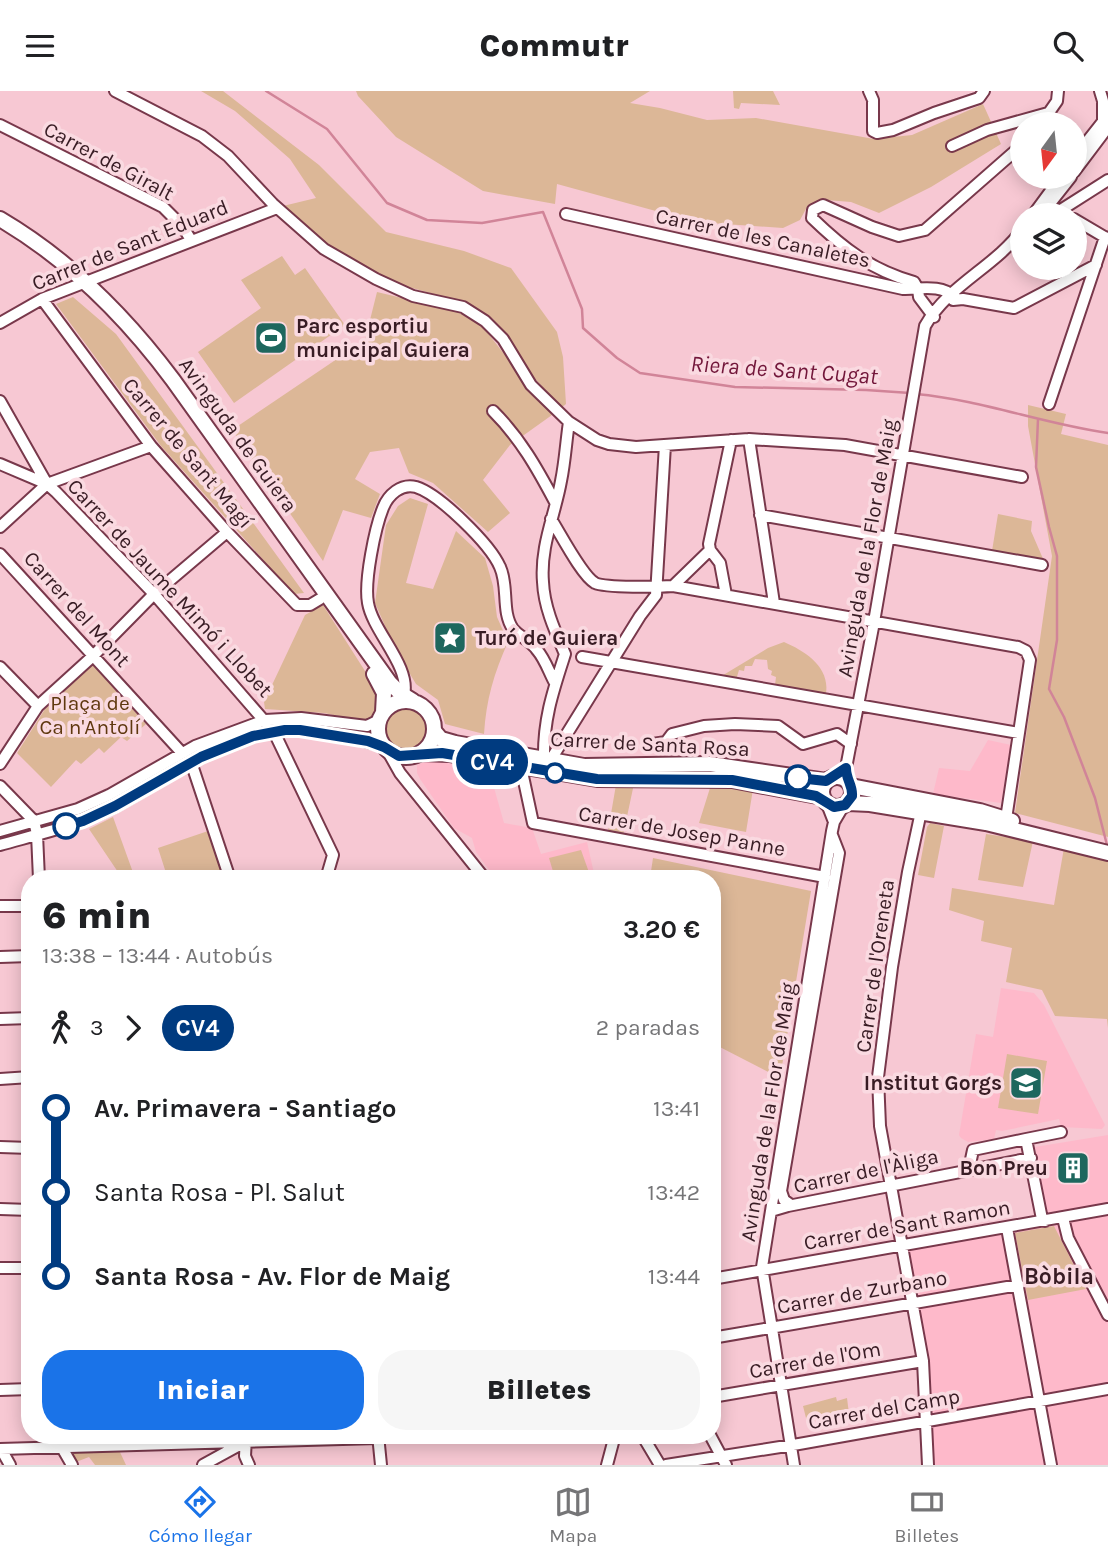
<!DOCTYPE html>
<html lang="es">
<head>
<meta charset="utf-8">
<style>
  :root { --surface:#fff; --page:#f6f6f6; --text:#202124; --muted:#757577; --line:#e0e0e0; --accent:#1a73e8 }
  body { margin:0; font-family:Karla,sans-serif; background:var(--page); color:var(--text); height:100vh; display:flex; flex-direction:column; font-size:26px; white-space:nowrap }
  * { box-sizing:border-box; margin:0 }
  p { font-size:23px; color:var(--muted) }
  .icon { flex:none; width:38px; height:38px; fill:none; stroke:currentColor; stroke-width:2; stroke-linecap:round; stroke-linejoin:round }
  .map { position:relative; flex:1; overflow:hidden }
  .panel { position:absolute; left:21px; top:779px; width:700px; height:574px; display:flex; flex-direction:column; background:var(--surface); border-radius:28px; box-shadow:0 4px 18px #0003 }
  .panel>* { flex:none }
  .badge { padding:0 14px; border-radius:23px; font-size:24px; line-height:46px }
  .needle { width:46px; rotate:195deg }
  .fabs { position:absolute; left:1010px; top:21px; display:grid; gap:14px }
  .fabs a { display:grid; place-items:center; width:77px; height:77px; border-radius:50%; background:var(--surface); box-shadow:0 4px 18px #0003; font-size:35px }
  .map>.badge { position:absolute; translate:-50% -50%; box-shadow:0 0 0 4px #fff }
  .legs { display:flex; align-items:center; gap:10px; height:77px; padding:0 21px; font-size:23px }
  .legs p { margin-inline-start:auto }
  .summary { display:flex; align-items:center; justify-content:space-between; height:119px; padding:0 21px }
  h1 { font-size:38px; font-weight:800; line-height:52px }
  .action { display:flex; gap:14px; margin-top:auto; padding:14px 21px }
  .action a { flex:1; height:80px; border-radius:28px; background:var(--accent); color:#fff; font-size:28px; font-weight:800; line-height:80px; text-align:center }
  .action a+a { background:var(--page); color:var(--text) }
  ul { padding:0 21px; list-style:none }
  li { display:flex; align-items:center; gap:24px; height:84px; font-size:26px }
  li i { display:grid; place-items:center; width:10px; height:100%; margin:0 9px; background:currentColor }
  li i::after { content:''; width:18px; height:18px; margin:-9px; border:5px solid; border-radius:50%; background:var(--surface) }
  li p { margin-inline-start:auto }
  li:first-child i { background:linear-gradient(#0000 50%,currentColor 0) }
  li:last-child i { background:linear-gradient(currentColor 50%,#0000 0) }
  header { display:flex; justify-content:space-between; align-items:center; height:91px; padding:0 21px; background:var(--surface); font-size:32px; font-weight:800 }
  .tabs { display:flex; justify-content:space-around; align-items:center; height:98px; border-top:2px solid var(--line); background:var(--surface); font-size:19px; color:var(--muted) }
  .tabs a { display:grid; justify-items:center; gap:4px }
  .tabs .selected { color:var(--accent) }
  .map>svg:first-child { display:block }
</style>
</head>
<body>
<header><svg class="icon" aria-label="menu" viewBox="0 0 24 24"><path d="M4 6h16M4 12h16M4 18h16"/></svg>Commutr<svg class="icon" aria-label="search" viewBox="0 0 24 24"><circle cx="10" cy="10" r="6"/><path d="M15 15l6 6"/></svg></header>
<div class="map">
<svg width="1108" height="1374" viewBox="0 0 1108 1374">
  <rect width="100%" height="100%" fill="#f7c8d3"/>
  <path fill="#feb9ca" d="M988 649 1011 654 1001 712 933 703 939 677 970 680Z
    M429 669 489 679 504 732 532 737 541 763 587 751 595 787H495L476 761 472 747 454 737 420 688 417 682V674Z
    M1001 897 1034 902 1044 914 1105 1034 1102 1038 1061 1036 1059 1028 1002 1040 996 1039 994 1048 968 1051 961 1047 959 1044 976 943 993 946Z
    M1108 1044V1374H930L906 1158 1048 1126 1035 1056Z"/>
  <path fill="#dcb797" d="M201 0H223L319 74 386 141 464 160 511 177 557 241 563 266 566 313 561 317 529 281 493 228 456 209 401 194 329 157 283 115 316 107 290 68 235 20Z
    M356 0H650L630 12 660 17 707 29 756 27 874 48 912 44 983 13 1001 53 931 96 879 122 851 111 826 109 807 116 800 129 783 137 696 131 557 93 555 113 483 100 396 46 358 5Z
    M733 0H773L780 14 741 12 739 18 734 17Z
    M282 165 295 184 305 177 345 234 234 312 198 261 261 217 241 189Z
    M377 201 456 220 483 236 552 324 510 354 483 389 510 422 488 441 433 392 409 382 399 357 370 361 355 388 380 403 371 427 343 419 323 470 232 339 365 249Z
    M73 206 116 243 304 502 294 503 161 355 56 213Z
    M1028 314 1066 323 1061 343 1108 354V746L1015 722 1052 465 1028 335Z
    M410 407 428 413 406 492 433 498 456 440 485 467 493 495 497 526 508 551C494 582 486 609 484 643L445 633 438 609 416 593 395 558 375 512 386 434 398 415Z
    M998 423 1032 430 1031 440 1044 470 992 460Z
    M323 514 379 602 375 622 368 631 324 622 265 618 264 611 305 524Z
    M784 551C805 560 830 576 826 602L775 594 776 586 771 584 772 580 768 578 767 569 755 568 752 575H745L744 580 739 579 736 589 720 586 768 557Z
    M93 574 146 633 127 650 121 646 104 662 99 657 81 673 76 669 51 696 17 662 45 618Z
    M385 638a22 22 0 1 1 44 0a22 22 0 1 1-44 0Z
    M709 687 754 692 746 741 699 732 710 697Z
    M617 688H635L622 749 607 746Z
    M113 726 135 787H122L89 738Z
    M930 732 944 735 934 787 918 784 927 736Z
    M211 739 226 787H160L167 785 158 757Z
    M986 743 1033 750 1023 796 978 789Z
    M1064 757 1108 768V937L1107 928 1055 925 1042 899 1006 891 1012 857 981 850 984 830 949 819 952 797 1054 814Z
    M581 759 591 787H555L549 767Z
    M653 767 811 800 780 987 712 952V788L650 787Z
    M1007 963 1047 970 1038 1023 998 1017Z
    M1054 1135 1086 1198 1028 1209 1015 1142Z
    M836 1306 837 1310 847 1307 849 1323 807 1331 803 1315Z
    M119 1359 126 1374H95L89 1366 76 1371 72 1362Z"/>
  <g fill="none" stroke-linecap="round" stroke-linejoin="round">
    <path stroke="#d18498" stroke-width="2.5" d="M266 0 327 38 387 112 427 129 482 132 543 121 582 218 583 237 617 267 640 282 735 296 866 299 910 302
      M916 303C982 309 1043 333 1108 342
      M1038 328 1036 376 1049 436 1057 465V549L1049 598 1064 626 1095 707 1108 758"/>
    <defs>
      <path id="minor" d="M115 0 202 45 228 65 273 113 324 158 376 188 413 205 463 216 485 230 503 248 531 294 569 331 597 349 609 353 636 356 749 348 845 354 1022 386
        M869 0 873 9V40L877 42 893 39 934 22 979 7 984 0
        M1100 0 1103 10V31
        M1041 33 1057 10 1058 0
        M0 34 163 116 183 136 191 149
        M952 55 987 39 1048 22
        M1074 67 1108 24
        M1074 81 1108 36
        M566 123 903 198C921 198 941 193 955 206
        M1033 124 1061 86
        M1041 124 1071 86
        M1053 124 1108 89
        M1074 128 1108 148
        M918 198 914 191C871 179 843 157 812 127L813 119 823 114 872 136 899 145 925 139 1022 54
        M918 198 919 206 934 226
        M42 208 151 355 227 441 297 514H310L320 508
        M953 209 963 208 1014 217 1096 174
        M0 232 42 208 277 117
        M0 310 47 393
        M1049 313 1105 146
        M493 320C520 347 537 377 555 411
        M749 348 774 512
        M0 373 47 393 56 401 154 503 274 641 333 764 326 788
        M760 424 1042 474
        M551 428C560 442 582 485 595 492 606 497 659 496 673 495L1018 556 1026 560 1030 569 1006 728
        M0 436 47 393 151 355
        M710 459 720 472 726 504
        M0 463 182 662
        M673 495 710 459 709 453 731 349
        M582 566 1019 642
        M0 576 38 615
        M404 604C411 575 373 541 368 512 364 490 375 437 383 417 388 404 401 392 416 396 439 403 490 453 500 476 509 495 501 521 513 538 520 546 531 550 537 559 545 568 549 581 555 592
        M653 653 666 651 672 643 704 635 735 633 778 635 803 653 837 643 851 653
        M387 659 400 682 485 788
        M544 669C543 629 553 600 565 563 555 540 544 516 543 491 540 455 555 424 561 390 565 371 566 351 569 331
        M550 670 640 525 656 504 665 354
        M191 671 230 788
        M0 673 38 615 93 565 154 503 227 441
        M521 676 533 732 825 786
        M834 686 846 677
        M846 689V677L874 531 925 235C948 194 995 176 1022 139
        M0 695 34 730 37 743 39 788
        M827 713 834 731
        M922 716 908 781 892 876 878 986 880 1035 923 1270 928 1374
        M0 740 78 718 109 704 195 655 265 629 301 627 367 635 379 629
        M0 754C39 743 80 734 116 715 167 688 225 643 284 639 301 638 316 641 332 644 350 647 367 649 384 656
        M0 815H30
        M0 866 30 865
        M0 928 30 927
        M0 988 30 986
        M1026 1048 1061 1041
        M0 1056 30 1057
        M969 1078 973 1059 1026 1048 1042 1128 1045 1130
        M791 1114 784 1109 781 1100 839 762 832 744
        M0 1118 30 1119
        M771 1120 788 1115 1031 1067
        M1063 1127 1068 1147 1108 1224
        M1007 1137 1051 1374
        M0 1177H30
        M712 1188 1108 1118
        M712 1247 1019 1194
        M0 1299 30 1298
        M712 1306 923 1270
        M61 1344V1355L72 1374
        M378 1344 381 1374
        M642 1344 660 1374
        M710 1344 726 1374
        M246 1347 245 1365 249 1374
        M0 1358 378 1347
        M1 1358 10 1374
        M203 1374 243 1352
        M607 1374 615 1344
        M666 1374 799 1353 1108 1298
        M794 1374 762 1176 832 740 834 731 844 714"/>
      <path id="major" d="M0 128C68 168 126 226 173 289L390 592 400 602 413 610
        M374 583 384 602 383 621
        M378 638a28 28 0 1 1 56 0a28 28 0 1 1-56 0Z
        M435 641 441 648 455 652 584 675 710 673 826 690
        M420 662 449 663 597 688 732 689 823 706
        M822 701a15 15 0 1 1 30 0a15 15 0 1 1-30 0Z
        M851 695 980 720 1012 730
        M848 712 870 713 986 732 1108 762"/>
    </defs>
    <use href="#minor" stroke="#78384b" stroke-width="14"/>
    <use href="#major" stroke="#78384b" stroke-width="18"/>
    <use href="#minor" stroke="#fff" stroke-width="10"/>
    <use href="#major" stroke="#fff" stroke-width="14"/>
  </g>
  <g fill="none" stroke-linecap="round" stroke-linejoin="round">
    <defs>
      <path id="line-1" d="M66 735 83 730 115 715 201 666 253 645 285 639H300L368 650 384 656 399 665 442 662 597 688 732 689 816 705 834 716 845 714 852 705C853 694 846 689 846 677L826 690 798 687"/>
    </defs>
    <use href="#line-1" stroke="#fff" stroke-width="16"/>
    <use href="#line-1" stroke="#003b80" stroke-width="10"/>
  </g>
  <defs>
    <symbol id="stadium-square" viewBox="-11 -11 22 22"><rect x="-9" y="-9" width="18" height="18" rx="4" fill="#1e675e" stroke="#fadae1"/><path d="M0-5a6.5 5 0 1 0 0 10a6.5 5 0 1 0 0-10ZM-3.5-1.8h7v3.6h-7Z" fill="#fff"/></symbol>
    <symbol id="sight-square" viewBox="-11 -11 22 22"><rect x="-9" y="-9" width="18" height="18" rx="4" fill="#1e675e" stroke="#fadae1"/><path d="M0-6L1.8-2.2L6-1.7L2.9 1.2L3.7 5.4L0 3.3L-3.7 5.4L-2.9 1.2L-6-1.7L-1.8-2.2Z" fill="#fff"/></symbol>
    <symbol id="school-square" viewBox="-11 -11 22 22"><rect x="-9" y="-9" width="18" height="18" rx="4" fill="#1e675e" stroke="#fadae1"/><path d="M0-5L7-2L0 1L-7-2ZM-4 1L0 2.5L4 1V4Q0 6-4 4Z" fill="#fff"/></symbol>
    <symbol id="building-square" viewBox="-11 -11 22 22"><rect x="-9" y="-9" width="18" height="18" rx="4" fill="#1e675e" stroke="#fadae1"/><path d="M-4-6H4V6H1V3H-1V6H-4ZM-2.5-4.3h1.7v1.8h-1.7ZM.8-4.3h1.7v1.8H.8ZM-2.5-1h1.7V.8h-1.7ZM.8-1h1.7V.8H.8Z" fill="#fff"/></symbol>
  </defs>
  <g fill-rule="evenodd">
    <use href="#stadium-square" x="252" y="228" width="38" height="38"/>
    <use href="#sight-square" x="431" y="528" width="38" height="38"/>
    <use href="#school-square" x="1007" y="973" width="38" height="38"/>
    <use href="#building-square" x="1054" y="1058" width="38" height="38"/>
  </g>
  <g fill="#fff" stroke="#003b80" stroke-width="3.5">
    <circle cx="555" cy="682" r="9"/>
    <circle cx="798" cy="687" r="12"/>
    <circle cx="66" cy="735" r="12"/>
  </g>
  <g text-anchor="middle" dominant-baseline="central" stroke-width="7" stroke-linejoin="round" paint-order="stroke">
    <g font-size="21" fill="#381c24" stroke="#fadae1">
      <text transform="translate(109 70) rotate(28)">Carrer de Giralt</text>
      <text transform="translate(763 147) rotate(12)">Carrer de les Canaletes</text>
      <text transform="translate(130 154) rotate(-22)">Carrer de Sant Eduard</text>
      <text transform="translate(238 344) rotate(54)">Avinguda de Guiera</text>
      <text transform="translate(188 362) rotate(50)">Carrer de Sant Magí</text>
      <text transform="translate(867 457) rotate(-80)">Avinguda de la Flor de Maig</text>
      <text transform="translate(170 497) rotate(47)">Carrer de Jaume Mimó i Llobet</text>
      <text transform="translate(77 518) rotate(48)">Carrer del Mont</text>
      <text transform="translate(650 653) rotate(3)">Carrer de Santa Rosa</text>
      <text transform="translate(682 740) rotate(10)">Carrer de Josep Panne</text>
      <text transform="translate(875 875) rotate(-82)">Carrer de l'Oreneta</text>
      <text transform="translate(768 1021) rotate(-81)">Avinguda de la Flor de Maig</text>
      <text transform="translate(866 1080) rotate(-12)">Carrer de l'Àliga</text>
      <text transform="translate(907 1134) rotate(-10)">Carrer de Sant Ramon</text>
      <text transform="translate(862 1201) rotate(-10)">Carrer de Zurbano</text>
      <text transform="translate(815 1269) rotate(-10)">Carrer de l'Om</text>
      <text transform="translate(884 1318) rotate(-10)">Carrer del Camp</text>
    </g>
    <g font-size="21" font-weight="bold" fill="#381c24" stroke="#fadae1" text-anchor="start">
      <text x="296" y="235">Parc esportiu<tspan x="296" dy="24">municipal Guiera</tspan></text>
      <text x="475" y="547">Turó de Guiera</text>
      <text x="1002" y="992" text-anchor="end">Institut Gorgs</text>
      <text x="1048" y="1077" text-anchor="end">Bon Preu</text>
    </g>
    <g font-size="21" fill="#5f380f" stroke="#fadae1">
      <text x="90" y="612">Plaça de<tspan x="90" dy="24">Ca n'Antolí</tspan></text>
    </g>
    <g font-size="23" font-style="italic" fill="#72163a" stroke="#fadae1">
      <text transform="translate(784 279) rotate(4)">Riera de Sant Cugat</text>
    </g>
    <g font-size="23" font-weight="bold" fill="#381c24" stroke="#fadae1">
      <text x="1059" y="1185">Bòbila</text>
    </g>
  </g>
</svg>
<div class="fabs">
<a><svg class="needle" viewBox="-14 -14 28 28"><path d="M0-13l5 13h-10z" fill="#e53935"/><path d="M0 13l5-13h-10z" fill="#757577"/></svg></a>
<a><svg class="icon" aria-label="layers" viewBox="0 0 24 24"><path d="M12 4l9 5-9 5-9-5zM3 14l9 5 9-5"/></svg></a>
</div>
<b class="badge" style="left:492px;top:671px;background:#003b80;color:#fff">CV4</b>
<section class="panel">
<div class="summary"><div><h1>6 min</h1><p>13:38 – 13:44 · Autobús</p></div><b>3.20 €</b></div>
<div class="legs"><svg class="icon" aria-label="walk" viewBox="0 0 24 24"><circle cx="13" cy="4" r="2"/><path d="M13 8l-2 6 4 7M11 14l-3 7M7 12l3-4h3l4 4"/></svg>3<svg class="icon" aria-label="forward" viewBox="0 0 24 24"><path d="M9 5l7 7-7 7"/></svg><b class="badge" style="background:#003b80;color:#fff">CV4</b><p>2 paradas</p></div>
<ul>
<li><i style="color:#003b80"></i><b>Av. Primavera - Santiago</b><p>13:41</p></li>
<li><i style="color:#003b80"></i><span>Santa Rosa - Pl. Salut</span><p>13:42</p></li>
<li><i style="color:#003b80"></i><b>Santa Rosa - Av. Flor de Maig</b><p>13:44</p></li>
</ul>
<div class="action"><a>Iniciar</a><a>Billetes</a></div>
</section>
</div>
<nav class="tabs">
<a class="selected"><svg class="icon" aria-label="directions" viewBox="0 0 24 24"><path d="M12 3l9 9-9 9-9-9zM9 14v-3h6M13 9l2 2-2 2"/></svg>Cómo llegar</a>
<a><svg class="icon" aria-label="map" viewBox="0 0 24 24"><path d="M3 6l6-2 6 2 6-2v14l-6 2-6-2-6 2zM9 4v14M15 6v14"/></svg>Mapa</a>
<a><svg class="icon" aria-label="tickets" viewBox="0 0 24 24"><path d="M3 7h18v10H3zM15 7v10"/></svg>Billetes</a>
</nav>
</body>
</html>
